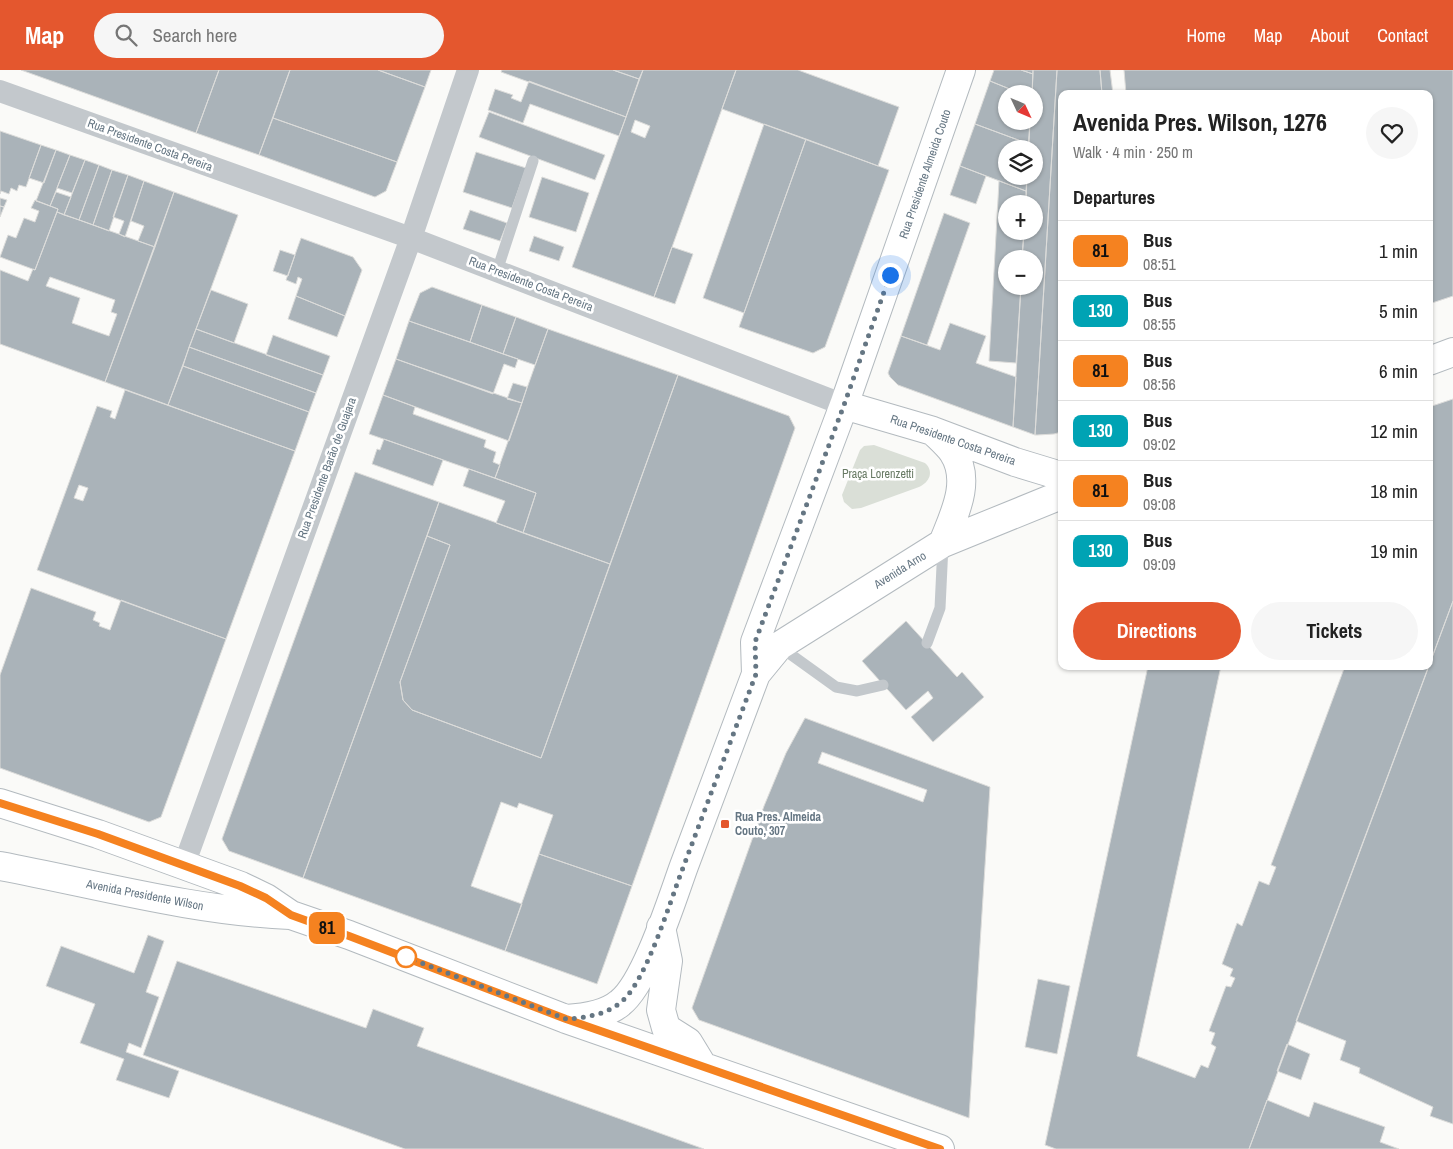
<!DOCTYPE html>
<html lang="en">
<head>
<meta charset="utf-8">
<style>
  :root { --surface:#fff; --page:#f6f6f6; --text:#222; --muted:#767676; --line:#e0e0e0; --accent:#e4572e }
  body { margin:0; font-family:"Archivo Narrow",sans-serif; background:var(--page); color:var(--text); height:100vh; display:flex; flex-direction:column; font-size:19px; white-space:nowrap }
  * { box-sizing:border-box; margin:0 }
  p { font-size:16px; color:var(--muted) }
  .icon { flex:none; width:28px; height:28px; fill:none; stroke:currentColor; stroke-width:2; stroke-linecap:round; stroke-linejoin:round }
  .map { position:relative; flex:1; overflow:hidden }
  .sheet { position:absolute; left:1058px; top:20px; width:375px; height:580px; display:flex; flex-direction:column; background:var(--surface); border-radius:10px; box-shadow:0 1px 4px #0004 }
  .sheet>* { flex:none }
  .badge { padding:0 10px; border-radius:8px; font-size:18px; line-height:32px }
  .needle { width:32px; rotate:134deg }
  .fabs { position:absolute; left:998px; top:15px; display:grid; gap:10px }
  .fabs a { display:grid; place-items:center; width:45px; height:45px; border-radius:50%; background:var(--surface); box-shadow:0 1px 4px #0004; font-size:25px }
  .you { position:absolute; width:25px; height:25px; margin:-12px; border:4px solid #fff; border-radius:50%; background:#1a73e8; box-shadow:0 0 0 8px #1a73e833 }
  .map>.badge { position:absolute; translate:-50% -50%; box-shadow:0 0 0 2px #fff }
  h2 { padding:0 15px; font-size:19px; line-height:45px }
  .round { display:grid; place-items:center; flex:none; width:52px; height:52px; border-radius:26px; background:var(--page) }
  .head { display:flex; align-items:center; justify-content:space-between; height:85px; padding:0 15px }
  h1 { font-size:24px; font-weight:700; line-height:38px }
  .primary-button { display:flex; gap:10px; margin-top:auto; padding:10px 15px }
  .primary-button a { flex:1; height:58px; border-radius:30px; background:var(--accent); color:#fff; font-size:20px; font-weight:700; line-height:58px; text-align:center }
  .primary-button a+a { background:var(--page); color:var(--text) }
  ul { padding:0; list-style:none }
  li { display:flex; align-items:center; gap:15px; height:60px; padding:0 15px; border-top:1px solid var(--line) }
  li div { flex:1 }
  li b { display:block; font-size:19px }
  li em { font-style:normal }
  li .badge { min-width:55px; font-weight:700; text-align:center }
  header { display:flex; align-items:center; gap:30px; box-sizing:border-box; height:70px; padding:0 25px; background:var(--accent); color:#fff }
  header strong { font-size:24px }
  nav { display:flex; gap:28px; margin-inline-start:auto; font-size:18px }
  .search { width:350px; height:45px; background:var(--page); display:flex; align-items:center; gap:12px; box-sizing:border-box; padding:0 18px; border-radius:28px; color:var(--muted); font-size:19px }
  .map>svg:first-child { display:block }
</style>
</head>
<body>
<header>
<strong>Map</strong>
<div class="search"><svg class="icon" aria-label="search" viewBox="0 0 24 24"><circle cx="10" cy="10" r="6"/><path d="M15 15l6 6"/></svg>Search here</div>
<nav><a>Home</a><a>Map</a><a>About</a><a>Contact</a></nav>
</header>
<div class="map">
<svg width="1453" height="1079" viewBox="0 0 1453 1079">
  <rect width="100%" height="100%" fill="#fafaf8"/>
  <path fill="#dadfd7" d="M874 375 925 393C934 401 930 412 919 417L861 438 852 439 844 432 842 425 860 380 864 376Z"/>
  <path fill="#aab3b9" stroke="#dcdcda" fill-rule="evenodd" d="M21 0H219L196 63Z
    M219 0H290L259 85 196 63Z
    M290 0H378L425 17 397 92 273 48Z
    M378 0H431L425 17Z
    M502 0H613L639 9 626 47 501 2Z
    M613 0H643L639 9Z
    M643 0H736L654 227 572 197ZM635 50 650 56 645 68 631 62Z
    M736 0H798L899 37 878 96 722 39Z
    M994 0H1021L1033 4 1032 24H1022L990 11Z
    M1021 0H1033V4Z
    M1033 0H1057L1035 365 1013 357 1021 216H1034V189H1022L1024 161H1034V134H1026L1027 106H1034V79H1028L1030 51H1034V24H1032Z
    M1057 0H1100L1102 24H1061V362L1054 364 1037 365H1035Z
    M1100 0H1110L1113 24H1102Z
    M1124 0H1453V226L1429 234V24H1126Z
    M529 11 626 47 619 66 530 34 523 53 488 40 495 19 513 25 511 28 521 32Z
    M990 11 1022 24H1006V51H1030L1029 74 975 54Z
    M489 42 605 85 595 110 479 67Z
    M273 48 397 92 386 121 375 127 259 85Z
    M764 54 806 69 744 243 703 228Z
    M975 54 1029 74 1028 79H1006V106H1027L1026 121 960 96Z
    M0 61 41 75 26 117 19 115 17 121 11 118 9 124 1 121 0 124Z
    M806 69 889 100 825 277 813 283 739 257Z
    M41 75 56 80 44 113 29 108Z
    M56 80 70 85 50 136 36 131Z
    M476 82 526 98 512 138 463 122Z
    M70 85 85 90 72 123 57 118Z
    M85 90 99 95 79 150 64 145Z
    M99 95 112 100 93 155 79 150Z
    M960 96 986 106 976 134 950 125Z
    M112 100 128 105 109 161 93 155Z
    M128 105 144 111 125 167 119 164 124 151 113 147Z
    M542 107 589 123 576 162 529 147Z
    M144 111 174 122 155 177 138 171 144 156 131 151Z
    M999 111 1026 121V134H1006V161H1024L1022 189H1006V216H1021L1016 293 989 291Z
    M56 122 71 127 64 145 57 142 58 139 50 136Z
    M174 122 238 145 168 335 105 312Z
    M0 128 7 130 4 137 0 136Z
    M35 130 58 139 35 200 0 187 8 165 16 168 24 148 35 152 39 141 31 138Z
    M0 136 4 137 0 147Z
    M470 140 507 153 500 171 463 159Z
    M57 142 155 177 105 312 0 274V200L28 211 33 199 35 200ZM50 207 115 230 111 242 117 244 109 266 72 253 80 228 46 216Z
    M944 143 970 153 927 275 901 266Z
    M534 166 564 177 559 191 529 181Z
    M301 168 353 187 362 200 345 246 296 226 302 209 298 207 296 214 286 210Z
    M672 177 693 184 675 234 654 227Z
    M280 180 295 185 288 206 273 201Z
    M432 217 482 235 470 272 409 251 420 223Z
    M211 220 248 234 234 273 196 259Z
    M296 226 345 246 337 267 288 249Z
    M482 235 516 247 503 284 470 272Z
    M516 247 548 259 535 295 503 284Z
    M409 251 518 289 515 298 504 294 493 324 396 289Z
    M950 253 986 266 976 293 1016 307 1013 357 898 315 890 307 888 303 901 266 940 280Z
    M196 259 323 305 316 323 189 277Z
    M548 259 678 305 610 494 523 463 536 423 495 408Z
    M273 265 330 286 323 305 266 285Z
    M189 277 316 323 309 342 183 296Z
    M396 289 522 333 509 371 383 325Z
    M183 296 309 342 295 381 168 335Z
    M678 305 789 346 795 358 632 816 539 784 553 745 519 733 517 738 501 732 471 816 522 834 505 881 303 808 427 466 450 475 400 612 403 630 412 640 541 688Z
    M513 313 527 317 522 333 507 329Z
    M125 320 295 381 226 569 37 500 97 336 112 341 110 347 115 349ZM79 415 88 418 83 431 74 428Z
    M383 325 415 337 413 344 486 370 484 377 496 382 493 392 500 395 495 408 369 364Z
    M1453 329V531L1429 596V337Z
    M384 369 443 390 433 416 372 394 377 379 380 380Z
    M469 399 536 423 523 463 496 453 505 431 463 416Z
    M355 402 439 432 303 808 229 781 222 769Z
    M439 432 610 494 541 688 412 640 403 630 400 612 450 475 427 466Z
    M31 518 96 542 93 550 100 553 99 556 110 560 121 530 226 569 161 747 149 752 0 698V605Z
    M1453 531V1054L1430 1046 1433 1037 1359 1003 1360 998 1340 990 1346 971 1296 951Z
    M906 551 957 607 962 602 984 627 933 672 911 647 933 628 928 621 906 640 862 591Z
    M1148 596H1221L1137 986 1195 1008 1201 995 1208 998 1216 977 1211 974 1215 963 1209 961 1226 916 1231 917 1235 908 1230 906 1233 899 1222 894 1237 853 1242 856 1259 811 1269 815 1276 797 1271 795 1345 596H1429L1249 1079H1056L1045 1075Z
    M805 648 990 717 969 1048 699 950 692 938 764 736 786 683ZM822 682 927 720 923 732 818 693Z
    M539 784 632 816 597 914 505 881Z
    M148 865 164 871 146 922 159 927 141 978 129 973 126 982 179 1001 169 1028 116 1010 124 989 80 973 95 934 46 916 61 876 134 903Z
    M177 891 366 958 373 939 424 958 417 976 704 1079H405L143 985Z
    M1038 909 1070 916 1057 984 1025 977Z
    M1287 974 1310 984 1301 1010 1277 1001Z
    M1267 1030 1309 1047 1314 1032 1385 1057 1380 1072 1399 1079H1249Z"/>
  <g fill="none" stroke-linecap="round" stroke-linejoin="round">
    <defs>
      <path id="secondary" d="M1429 291 1453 282
        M844 335 933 361 1015 392 1061 406
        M934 362C940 368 948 375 953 382 972 411 954 445 943 473
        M756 604 779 576 943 473 1061 425
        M0 733 98 764 241 816 266 828 291 845 349 865 566 949 940 1079
        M0 796C96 814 192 841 290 845
        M661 857 668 891 661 940 666 958 688 972 702 995
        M566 949C584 948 606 945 620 933 646 913 672 829 684 796 708 732 732 668 756 604L755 572 844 335 961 0"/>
    </defs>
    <use href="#secondary" stroke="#b3babf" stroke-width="30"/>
    <path stroke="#c3c8cc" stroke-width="11" d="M497 201 533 91
      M927 573 940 538 943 475
      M779 576 836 617 857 621 883 615"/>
    <path stroke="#c3c8cc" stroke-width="22" d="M0 21 411 168 844 335
      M184 795 411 168 468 0"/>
    <use href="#secondary" stroke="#fff" stroke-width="28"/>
  </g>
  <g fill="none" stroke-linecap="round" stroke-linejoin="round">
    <defs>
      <path id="line" d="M0 733 98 764 240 816 266 828 291 845 349 866 566 949 940 1079"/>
    </defs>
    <use href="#line" stroke="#fff" stroke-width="11"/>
    <use href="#line" stroke="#f58220" stroke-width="8"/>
    <path stroke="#657683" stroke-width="5" stroke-dasharray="0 9" d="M406 887 566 949C584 948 605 945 620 933 645 914 669 835 681 803 706 737 731 670 756 604L755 572 844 335 890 205"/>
  </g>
  <rect fill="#e4572e" stroke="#fff" stroke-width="2" x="720" y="749" width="10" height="10" rx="2.5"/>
  <circle fill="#fff" stroke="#f58220" stroke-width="2.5" cx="406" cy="887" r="10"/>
  <g text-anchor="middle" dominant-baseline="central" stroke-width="5" stroke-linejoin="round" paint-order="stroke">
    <g font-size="12" fill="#657683" stroke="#fff">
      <text transform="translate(150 75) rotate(20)">Rua Presidente Costa Pereira</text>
      <text transform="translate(925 104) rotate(-71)">Rua Presidente Almeida Couto</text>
      <text transform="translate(531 214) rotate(21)">Rua Presidente Costa Pereira</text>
      <text transform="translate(953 370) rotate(19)">Rua Presidente Costa Pereira</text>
      <text transform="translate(327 398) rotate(-70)">Rua Presidente Barão de Guajara</text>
      <text transform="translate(900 500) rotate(-32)">Avenida Arno</text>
      <text transform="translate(145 825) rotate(11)">Avenida Presidente Wilson</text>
    </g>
    <g font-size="12" fill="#687a64" stroke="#fff">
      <text x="878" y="404">Praça Lorenzetti</text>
    </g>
    <g font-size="12" font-weight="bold" fill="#657683" stroke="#fff" text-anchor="start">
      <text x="735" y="747">Rua Pres. Almeida<tspan x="735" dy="14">Couto, 307</tspan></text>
    </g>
  </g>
</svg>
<div class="fabs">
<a><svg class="needle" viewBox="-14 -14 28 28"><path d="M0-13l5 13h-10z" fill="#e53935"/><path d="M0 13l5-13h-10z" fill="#767676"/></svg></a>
<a><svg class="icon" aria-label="layers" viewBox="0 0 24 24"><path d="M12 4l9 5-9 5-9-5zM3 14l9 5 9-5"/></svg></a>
<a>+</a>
<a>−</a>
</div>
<div class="you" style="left:890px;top:205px"></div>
<b class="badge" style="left:327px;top:858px;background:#f58220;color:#111">81</b>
<section class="sheet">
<div class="head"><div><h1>Avenida Pres. Wilson, 1276</h1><p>Walk · 4 min · 250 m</p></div><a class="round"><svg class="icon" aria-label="heart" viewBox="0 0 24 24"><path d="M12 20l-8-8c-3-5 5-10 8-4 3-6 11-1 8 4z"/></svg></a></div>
<h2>Departures</h2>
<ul>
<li><span class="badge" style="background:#f58220;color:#111">81</span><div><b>Bus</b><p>08:51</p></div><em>1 min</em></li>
<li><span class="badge" style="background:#00a3b4;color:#fff">130</span><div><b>Bus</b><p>08:55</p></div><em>5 min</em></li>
<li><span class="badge" style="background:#f58220;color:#111">81</span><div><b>Bus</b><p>08:56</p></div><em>6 min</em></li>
<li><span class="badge" style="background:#00a3b4;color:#fff">130</span><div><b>Bus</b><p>09:02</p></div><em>12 min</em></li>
<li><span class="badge" style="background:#f58220;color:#111">81</span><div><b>Bus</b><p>09:08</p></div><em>18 min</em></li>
<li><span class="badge" style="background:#00a3b4;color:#fff">130</span><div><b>Bus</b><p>09:09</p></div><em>19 min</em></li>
</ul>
<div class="primary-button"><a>Directions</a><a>Tickets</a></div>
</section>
</div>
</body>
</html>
